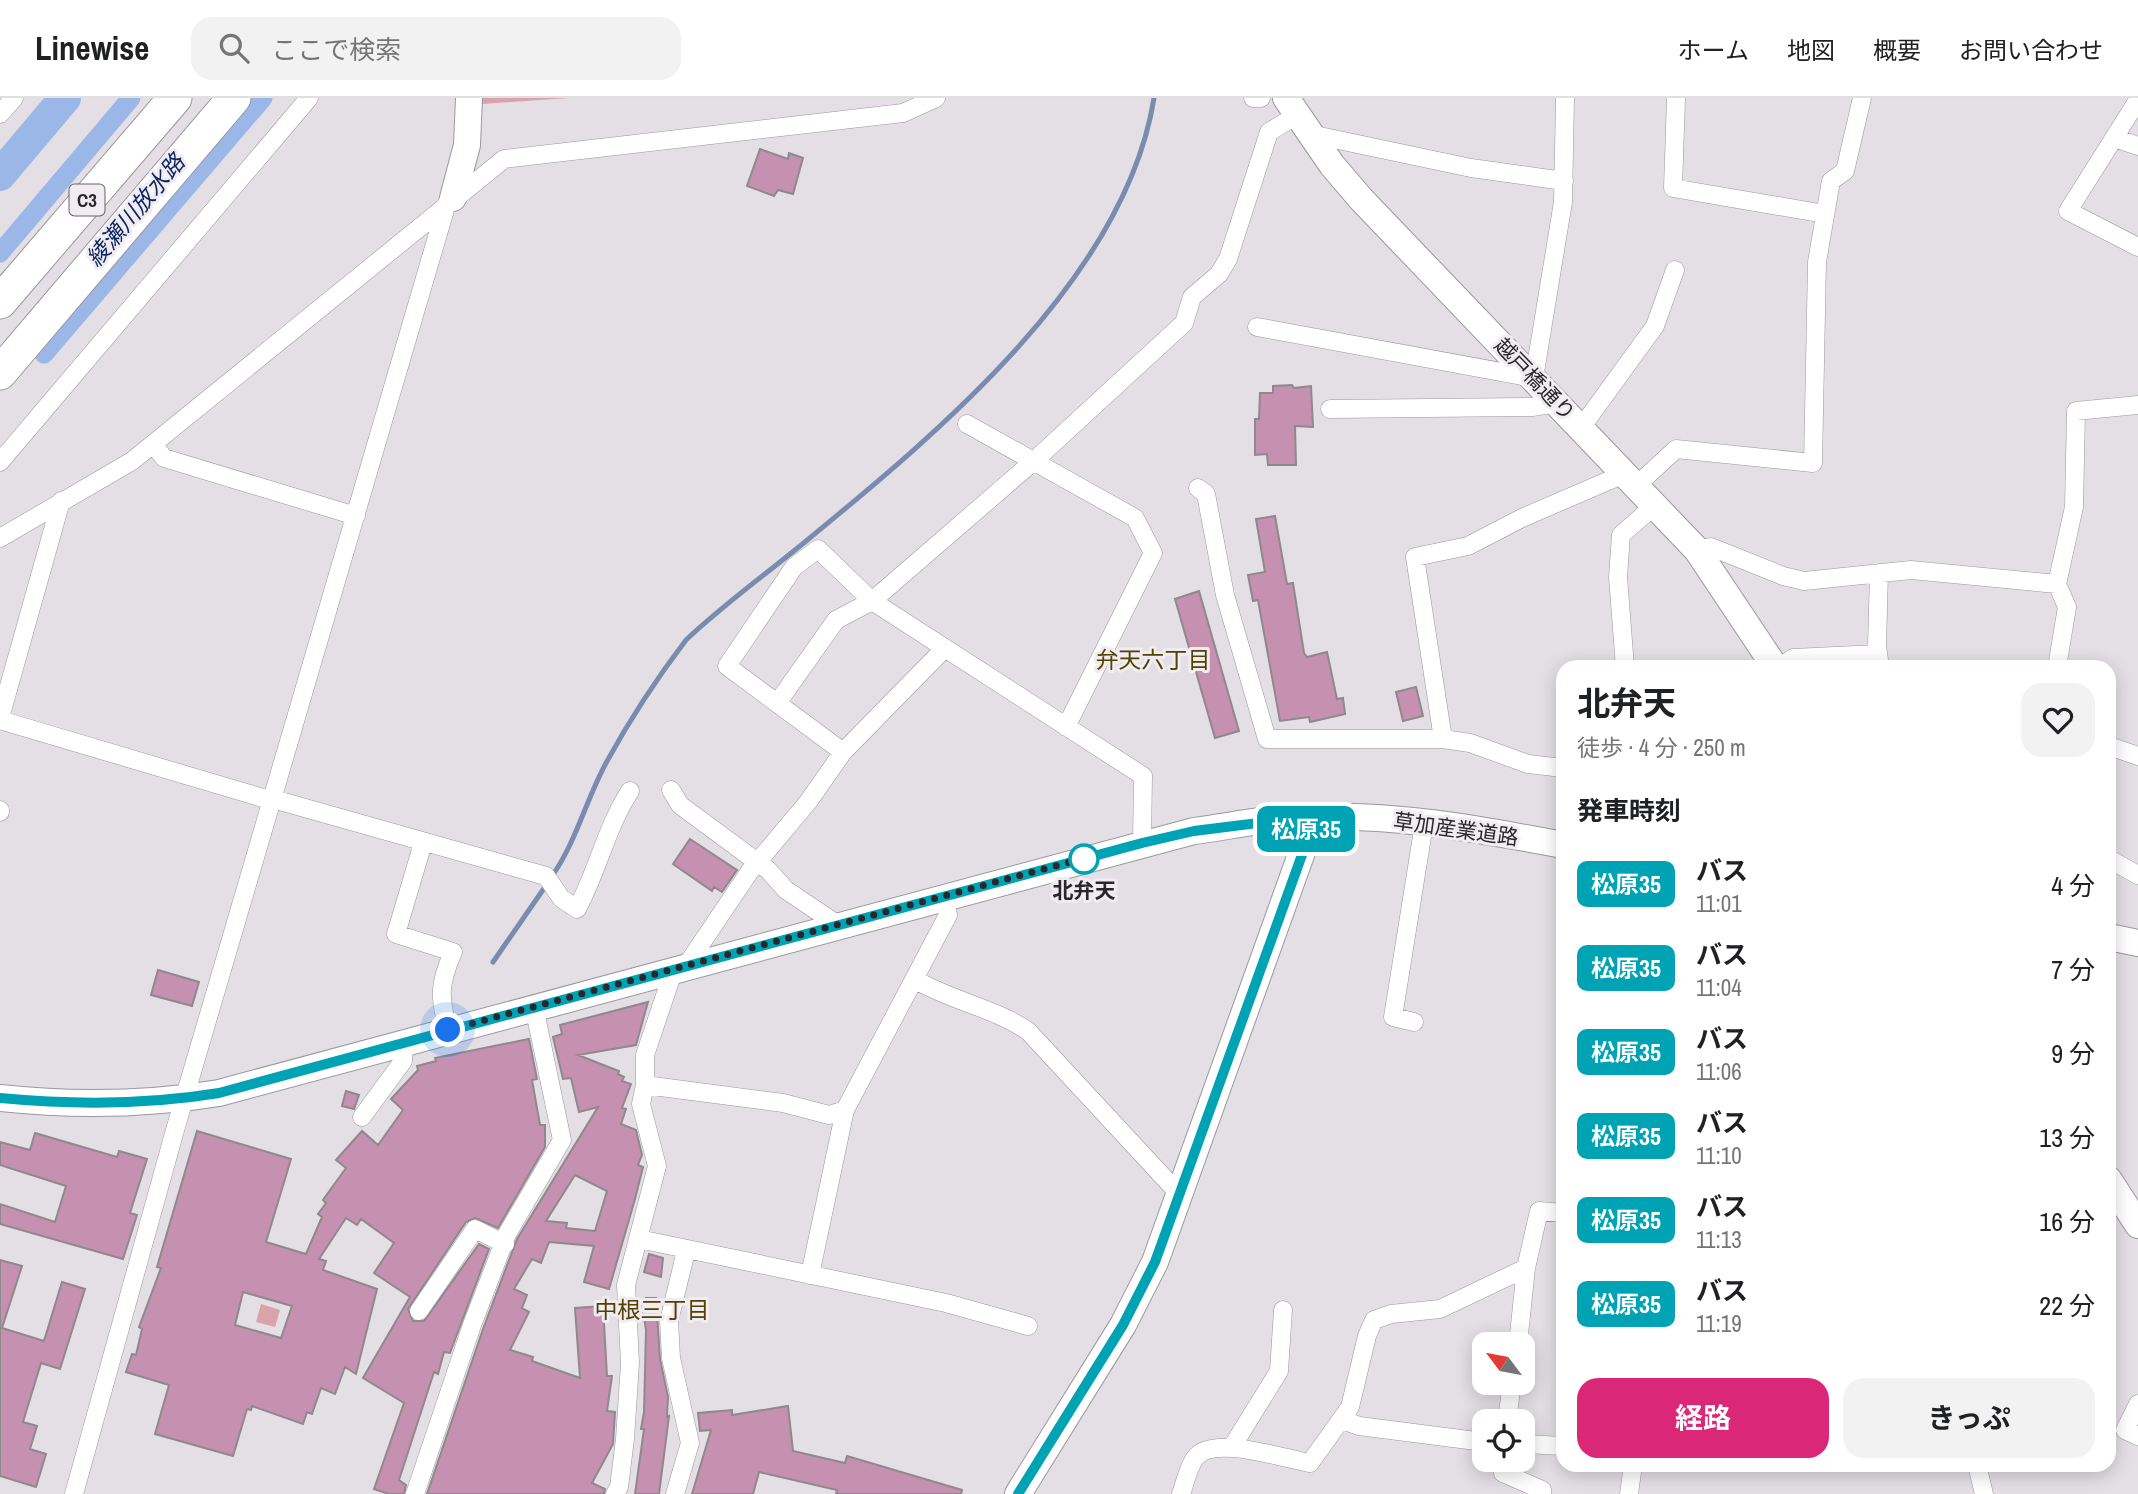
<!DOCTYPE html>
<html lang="ja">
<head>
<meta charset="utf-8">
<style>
  :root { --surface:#fff; --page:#f2f2f2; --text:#202124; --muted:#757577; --line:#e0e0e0; --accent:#db2777 }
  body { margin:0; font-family:"Archivo Narrow","Noto Sans JP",sans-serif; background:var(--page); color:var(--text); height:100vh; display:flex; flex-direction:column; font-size:26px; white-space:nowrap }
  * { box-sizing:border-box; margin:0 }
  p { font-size:23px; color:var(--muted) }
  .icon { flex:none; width:38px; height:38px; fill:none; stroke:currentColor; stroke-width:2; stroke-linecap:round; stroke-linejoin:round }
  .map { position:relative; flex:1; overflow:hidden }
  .panel { position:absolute; left:1556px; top:562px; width:560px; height:812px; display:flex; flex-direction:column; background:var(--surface); border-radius:21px; box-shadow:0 4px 18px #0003 }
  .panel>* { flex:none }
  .badge { padding:0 14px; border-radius:10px; font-size:24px; line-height:46px }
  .needle { width:46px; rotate:302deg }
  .buttons { position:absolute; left:1472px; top:1234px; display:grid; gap:14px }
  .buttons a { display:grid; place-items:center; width:63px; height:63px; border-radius:14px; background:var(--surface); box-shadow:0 4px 18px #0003; font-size:35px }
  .you { position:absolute; width:35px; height:35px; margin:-18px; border:5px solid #fff; border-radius:50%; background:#1a73e8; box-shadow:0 0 0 10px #1a73e833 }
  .map>.badge { position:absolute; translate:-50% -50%; box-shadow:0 0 0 4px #fff }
  h2 { padding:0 21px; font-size:26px; line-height:63px }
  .round { display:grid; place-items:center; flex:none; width:74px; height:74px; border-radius:21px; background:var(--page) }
  .summary { display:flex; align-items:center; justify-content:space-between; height:119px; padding:0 21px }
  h1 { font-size:33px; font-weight:700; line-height:52px }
  .cta { display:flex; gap:14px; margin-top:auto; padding:14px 21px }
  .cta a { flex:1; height:80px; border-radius:21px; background:var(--accent); color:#fff; font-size:28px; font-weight:700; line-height:80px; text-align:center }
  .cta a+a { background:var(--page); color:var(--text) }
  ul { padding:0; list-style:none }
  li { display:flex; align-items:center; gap:21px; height:84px; padding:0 21px }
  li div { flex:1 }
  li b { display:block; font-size:26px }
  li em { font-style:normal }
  li .badge { min-width:77px; font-weight:700; text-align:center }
  header { display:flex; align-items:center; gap:42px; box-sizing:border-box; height:98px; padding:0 35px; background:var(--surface); border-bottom:2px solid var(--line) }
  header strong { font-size:33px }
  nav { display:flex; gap:38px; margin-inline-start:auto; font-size:24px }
  .search { width:490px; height:63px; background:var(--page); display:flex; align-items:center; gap:18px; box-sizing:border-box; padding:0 24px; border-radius:21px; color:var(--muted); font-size:26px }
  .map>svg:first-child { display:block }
</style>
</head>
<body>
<header>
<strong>Linewise</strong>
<div class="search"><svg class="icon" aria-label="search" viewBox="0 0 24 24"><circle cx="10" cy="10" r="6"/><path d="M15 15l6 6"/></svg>ここで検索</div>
<nav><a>ホーム</a><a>地図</a><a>概要</a><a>お問い合わせ</a></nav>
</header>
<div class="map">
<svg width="2138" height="1396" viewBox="0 0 2138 1396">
  <rect width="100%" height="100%" fill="#e3dfe5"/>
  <path fill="#daa3aa" d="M482 0H569L482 6Z
    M261 1206 280 1212 275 1229 256 1224Z"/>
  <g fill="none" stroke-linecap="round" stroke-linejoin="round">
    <path stroke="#798caf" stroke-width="5" d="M552 778C576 744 586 702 606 665 629 623 657 580 686 542 722 508 762 479 800 448 935 337 1125 182 1154 0
      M493 864 547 786"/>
    <path stroke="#9bb7e8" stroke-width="19" d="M0 155 131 0
      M44 256 263 0"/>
    <path stroke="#9bb7e8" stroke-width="32" d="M0 77 65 0"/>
  </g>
  <path fill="#c690b0" stroke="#8f888c" stroke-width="2" fill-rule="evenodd" d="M760 51 788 61 789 55 803 60 793 96 778 92 774 98 747 88Z
    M1292 287 1294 290 1311 288 1313 329 1295 328 1296 367H1268L1267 356 1255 357V321H1259L1260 295H1273V288Z
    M1275 418 1287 486 1293 485 1304 555 1307 559 1327 554 1337 601 1343 600 1345 616 1310 624 1309 619 1280 623 1258 502 1253 503 1248 477 1265 474 1256 421Z
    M1199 493 1239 633 1215 640 1175 501Z
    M1416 589 1423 618 1403 623 1396 594Z
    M690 741 737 772 722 794 714 789 712 793 673 766Z
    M158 872 199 884 192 908 151 897Z
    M648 904 636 947 578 957 619 973 618 976 624 979 622 983 631 986 622 1010 626 1011 621 1026 636 1032 642 1057 638 1067 643 1069 635 1101 609 1191 584 1184 594 1148 549 1144 541 1165 532 1161 514 1191 527 1197 522 1210 529 1214 510 1252 533 1259 532 1263 580 1280 575 1210 603 1208 607 1278H612L607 1313 615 1314 613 1346 592 1385 605 1391 604 1396H427L483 1231 517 1141 598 1009 579 1014 571 980 563 981 553 939 562 936 560 927ZM575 1077 607 1093 595 1133 566 1130 567 1125 546 1123Z
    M529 941 537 981 532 982 540 1027H545V1049L498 1130 475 1120 466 1124 408 1211 413 1223H424L479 1146 489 1151 450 1255 444 1254 438 1276 434 1274 399 1382 406 1387 404 1396H389L374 1391 404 1305 363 1280 410 1199 374 1175 394 1145 361 1121 357 1127 346 1120 319 1161 326 1163 323 1172 377 1191 356 1276 345 1269 335 1296 321 1290 312 1316 307 1314 303 1326 252 1308 251 1312 247 1311 233 1358 155 1336 169 1287 126 1274 132 1256 136 1257 142 1231 139 1229 161 1170 157 1169 197 1033 291 1061 266 1144 306 1156 322 1119 318 1116 326 1105 323 1102 346 1070 336 1062 362 1033 378 1047 403 1012 391 1001 418 972 417 968 436 963 435 960ZM243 1194 292 1208 281 1240 235 1227Z
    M346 993 359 997 354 1011 342 1008Z
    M35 1035 117 1059 119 1053 147 1061 130 1115 137 1117 123 1161 0 1126V1106L55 1124 66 1088 0 1067V1044L30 1052Z
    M649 1156 663 1160 661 1179 644 1174Z
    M0 1162 22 1168 2 1230 44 1243 62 1184 85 1191 60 1271 41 1265 23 1324 37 1328 30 1351 46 1356 36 1389 0 1378Z
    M646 1200H656L660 1261 668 1299 667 1319 669 1318 659 1396H635L644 1331H641L644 1314 646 1232 642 1206H646Z
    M788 1308 793 1353 845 1365 847 1358 962 1392 961 1396H836L837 1392 759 1374 753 1396H692L711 1332 700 1333 698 1315 732 1312V1317Z"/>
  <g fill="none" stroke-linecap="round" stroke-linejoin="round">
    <defs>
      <path id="street" d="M1253 0H1261
        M1676 0 1673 90 1825 116
        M2138 2 2068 113 2138 149
        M0 16 14 0
        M1310 36 1471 70 1564 83
        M2114 40 2138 48
        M1257 229 1534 280 1563 104 1565 0
        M1330 311 1532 309 1557 305
        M967 326 1135 420 1153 455 1066 629
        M1581 330 1655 228 1675 172
        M153 346 164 360 356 418
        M0 364 309 0
        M1636 388 1676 351 1813 365 1817 164 1831 83 1845 73 1862 0
        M1198 390 1206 396 1225 497 1267 641H1443L1470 645 1528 666 1563 670
        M0 440 132 363 504 61 903 15 936 0
        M1697 452 1711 449 1783 478 1804 483 1911 472 2057 486
        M1879 475 1877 548 1880 569
        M1625 569 1618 479 1621 437 1655 407
        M1781 569 1793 560 1878 556
        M2057 569 2067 509 2057 486 2074 409 2076 313 2138 307
        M778 604 836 522 872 503 1035 362 1184 225 1192 199 1219 176 1228 161 1269 34 1297 17
        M0 620 61 403
        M0 622 273 703
        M1443 641 1415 459 1468 448 1522 420 1624 376
        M2109 648 2138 658
        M843 654 727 568 794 469 818 451 872 503 1143 678 1142 745
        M671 692 680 707 768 772 786 792 838 827
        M273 701 546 778 561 800 577 811C598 772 606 730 630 693
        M0 712V714
        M423 745 396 836 453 854C439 886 439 898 448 932
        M2109 761 2138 777
        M686 868 750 773 808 704 843 654 945 550
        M914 881C951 903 992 909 1028 933L1180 1097
        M1414 924 1393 919 1424 726
        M645 987 783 1005 829 1017 845 1012
        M362 1019 403 963 404 944
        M639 1141 946 1205 1028 1228
        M810 1177 845 1012 948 817 944 798
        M419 1213 475 1131 505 1146
        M1518 1246 1526 1170
        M2138 1306 2125 1332 2138 1338
        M1343 1322 1359 1328 1484 1344
        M1507 1323 1512 1284
        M1522 1346 1563 1348
        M1232 1349 1279 1273 1283 1212
        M1503 1362V1375L1542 1392V1396
        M1977 1367 1984 1396
        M74 1396 175 1032 447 105
        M415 1396 472 1227 507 1136 562 1042 534 909
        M615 1396 619 1389 625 1341 630 1265 626 1187 657 1068 641 1006 645 987V957L674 871
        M675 1396 690 1345 671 1260 669 1223 686 1153
        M1181 1396C1185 1385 1188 1370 1195 1360 1212 1336 1284 1361 1310 1365L1350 1309 1367 1238 1374 1222 1391 1216 1440 1211 1526 1170 1539 1113 1563 1115
        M1629 1396 1633 1367"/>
      <path id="secondary" d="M1286 0 1332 67 1361 101 1697 452 1775 569
        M453 100 467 47 469 0
        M2109 839 2138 845
        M0 1000C74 1008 146 1007 219 995L1194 733C1231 728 1268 720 1306 719 1391 715 1479 731 1563 747
        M2109 1082 2138 1127
        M1018 1396 1123 1227 1155 1164 1302 754 1306 719"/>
      <path id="highway" d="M0 204 175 0
        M0 275 234 0"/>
    </defs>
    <use href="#street" stroke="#9b979d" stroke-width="19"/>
    <use href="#secondary" stroke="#9b979d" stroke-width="28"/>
    <use href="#highway" stroke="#9b979d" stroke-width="35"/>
    <use href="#street" stroke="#fff" stroke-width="18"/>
    <use href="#secondary" stroke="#fff" stroke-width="26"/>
    <use href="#highway" stroke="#fff" stroke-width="33"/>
  </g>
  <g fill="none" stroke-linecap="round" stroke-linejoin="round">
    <defs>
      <path id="line" d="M0 1000C74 1007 146 1007 219 995L1142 745 1194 733 1306 719 1303 754 1155 1164 1123 1227 1018 1396"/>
    </defs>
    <use href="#line" stroke="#fff" stroke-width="16"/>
    <use href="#line" stroke="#00a3b4" stroke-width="10"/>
    <path stroke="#292729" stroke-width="7" stroke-dasharray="0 12.6" d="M448 932 1092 758 1084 761"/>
  </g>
  <circle fill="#fff" stroke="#00a3b4" stroke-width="3.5" cx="1084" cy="761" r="14"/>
  <g text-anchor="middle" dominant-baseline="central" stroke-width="6" stroke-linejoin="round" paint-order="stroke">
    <rect fill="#f1ecf2" stroke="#656265" stroke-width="2" x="69.5" y="86.5" width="35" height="31" rx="5"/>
    <g font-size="19" font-weight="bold" fill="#292729">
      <text x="87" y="102">C3</text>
    </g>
    <g font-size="21" fill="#292729" stroke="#f1ecf2">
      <text transform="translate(1535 281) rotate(46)">越戸橋通り</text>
      <text transform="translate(1456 731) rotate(8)">草加産業道路</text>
    </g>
    <g font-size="21" font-weight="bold" fill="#292729" stroke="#f1ecf2">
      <text x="1084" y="792">北弁天</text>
    </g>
    <g font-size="23" font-style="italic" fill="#09255e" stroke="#f1ecf2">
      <text transform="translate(135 112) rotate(-50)">綾瀬川放水路</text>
    </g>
    <g font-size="23" fill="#534100" stroke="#f1ecf2">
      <text x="1153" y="561">弁天六丁目</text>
      <text x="652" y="1211">中根三丁目</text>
    </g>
  </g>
</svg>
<div class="buttons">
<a><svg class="needle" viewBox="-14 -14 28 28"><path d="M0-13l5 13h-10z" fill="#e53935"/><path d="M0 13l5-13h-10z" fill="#757577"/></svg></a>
<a><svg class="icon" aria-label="locate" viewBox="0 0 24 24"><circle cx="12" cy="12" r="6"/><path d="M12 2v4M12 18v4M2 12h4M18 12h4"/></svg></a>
</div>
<div class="you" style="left:448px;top:932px"></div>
<b class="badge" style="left:1306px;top:731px;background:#00a3b4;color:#fff">松原35</b>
<section class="panel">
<div class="summary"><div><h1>北弁天</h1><p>徒歩 · 4 分 · 250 m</p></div><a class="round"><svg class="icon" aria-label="heart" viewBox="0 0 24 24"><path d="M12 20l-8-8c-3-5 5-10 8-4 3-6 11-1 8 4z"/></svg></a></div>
<h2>発車時刻</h2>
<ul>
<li><span class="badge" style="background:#00a3b4;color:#fff">松原35</span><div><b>バス</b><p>11:01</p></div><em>4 分</em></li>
<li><span class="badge" style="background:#00a3b4;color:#fff">松原35</span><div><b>バス</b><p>11:04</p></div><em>7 分</em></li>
<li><span class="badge" style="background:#00a3b4;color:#fff">松原35</span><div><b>バス</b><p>11:06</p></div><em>9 分</em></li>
<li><span class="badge" style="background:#00a3b4;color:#fff">松原35</span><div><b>バス</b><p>11:10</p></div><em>13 分</em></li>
<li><span class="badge" style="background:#00a3b4;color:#fff">松原35</span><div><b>バス</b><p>11:13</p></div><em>16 分</em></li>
<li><span class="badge" style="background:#00a3b4;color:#fff">松原35</span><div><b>バス</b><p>11:19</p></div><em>22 分</em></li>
</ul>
<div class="cta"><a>経路</a><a>きっぷ</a></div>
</section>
</div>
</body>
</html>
